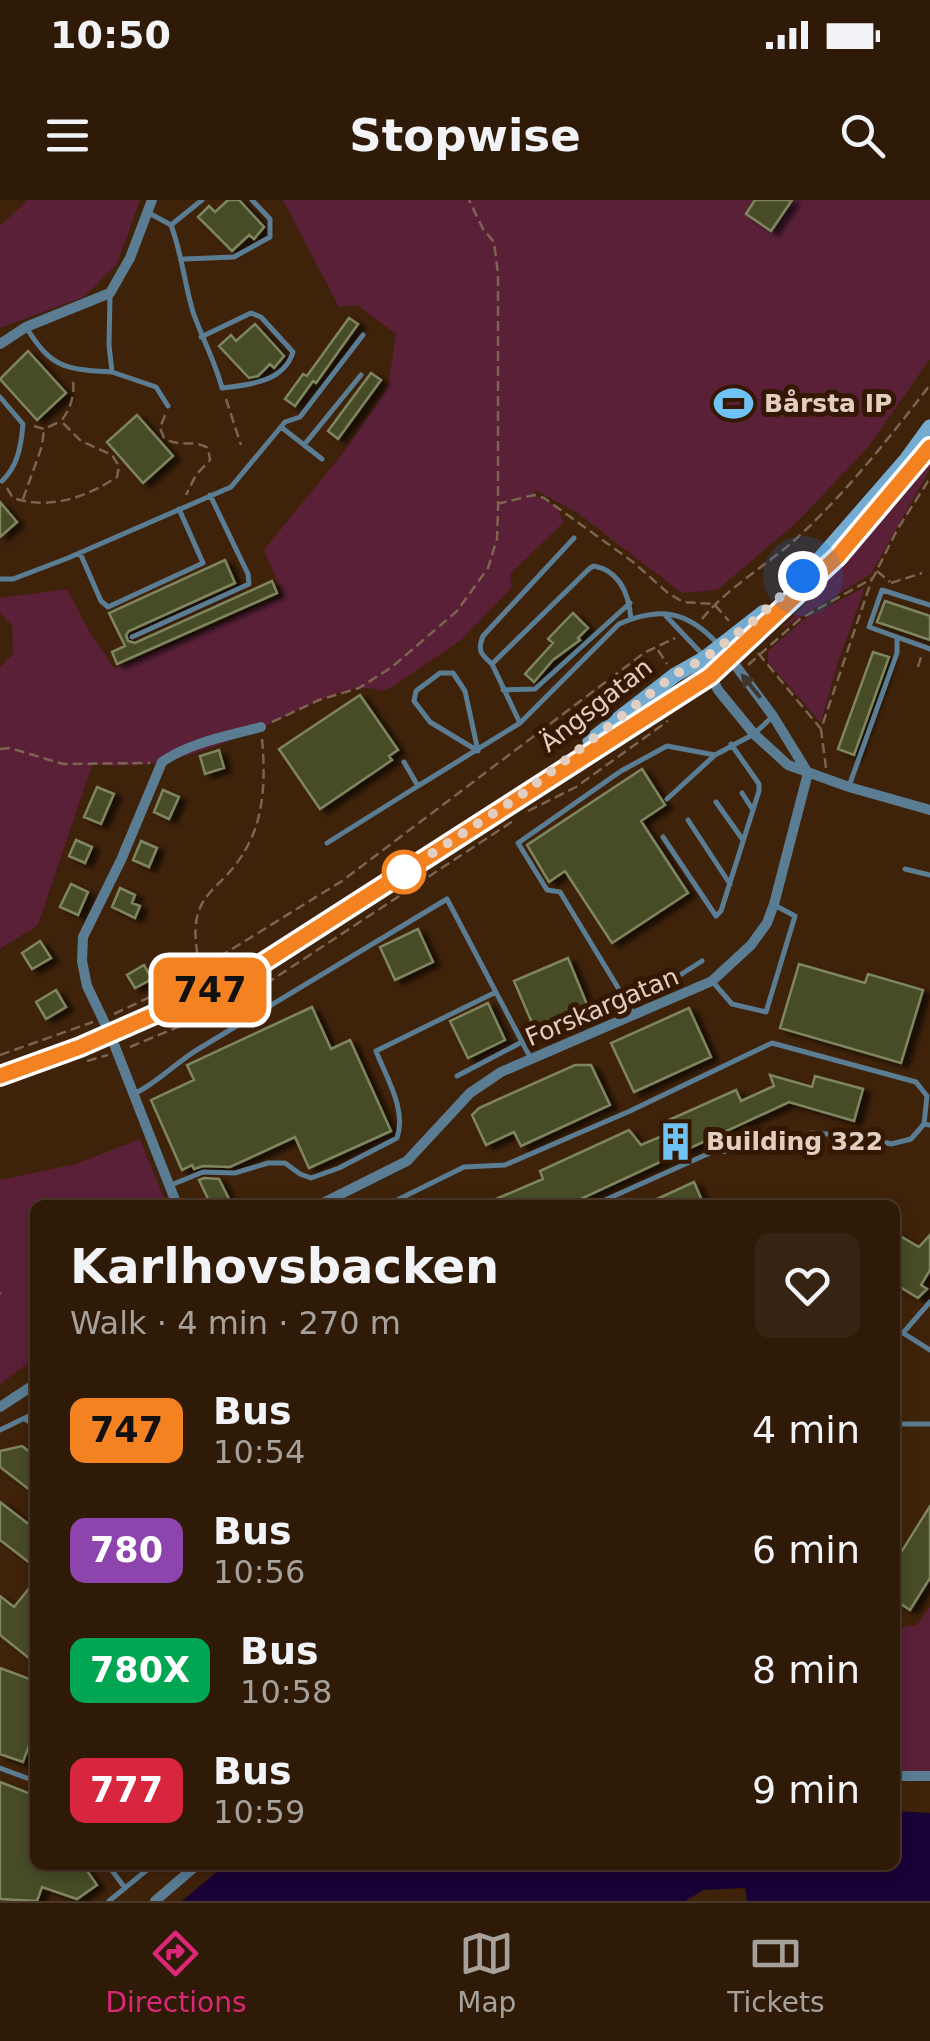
<!DOCTYPE html>
<html lang="en">
<head>
<meta charset="utf-8">
<style>
  :root { --surface:#2f1a08; --page:#372312; --text:#f1f3f6; --muted:#a7a19c; --line:#4a3829; --accent:#db2777 }
  body { margin:0; font-family:"DejaVu Sans",sans-serif; background:var(--page); color:var(--text); height:100vh; display:flex; flex-direction:column; font-size:38px; white-space:nowrap }
  * { box-sizing:border-box; margin:0 }
  p { font-size:32px; color:var(--muted) }
  .icon { flex:none; width:55px; height:55px; fill:none; stroke:currentColor; stroke-width:2; stroke-linecap:round; stroke-linejoin:round }
  .map { position:relative; flex:1; overflow:hidden }
  .side { position:absolute; left:30px; top:1000px; width:870px; height:670px; display:flex; flex-direction:column; background:var(--surface); border-radius:15px; box-shadow:0 5px 15px #0003,0 0 0 2px var(--line) }
  .side>* { flex:none }
  .badge { padding:0 20px; border-radius:15px; font-size:35px; line-height:65px }
  .you { position:absolute; width:50px; height:50px; margin:-25px; border:8px solid #fff; border-radius:50%; background:#1a73e8; box-shadow:0 0 0 15px #1a73e833 }
  .map>.badge { position:absolute; translate:-50% -50%; box-shadow:0 0 0 5px #fff }
  .round { display:grid; place-items:center; flex:none; width:105px; height:105px; border-radius:15px; background:var(--page) }
  .head { display:flex; align-items:center; justify-content:space-between; height:170px; padding:0 40px }
  h1 { font-size:48px; font-weight:600; line-height:75px }
  ul { padding:0; list-style:none }
  li { display:flex; align-items:center; gap:30px; height:120px; padding:0 40px }
  li div { flex:1 }
  li b { display:block; font-size:38px }
  li em { font-style:normal }
  li .badge { min-width:110px; font-weight:700; text-align:center }
  .status { display:flex; justify-content:space-between; align-items:center; height:70px; padding:0 50px; background:var(--surface); direction:ltr }
  .status svg { height:28px; fill:currentColor }
  header { display:flex; justify-content:space-between; align-items:center; height:130px; padding:0 40px; background:var(--surface); font-size:45px; font-weight:600 }
  .menu { display:flex; justify-content:space-around; align-items:center; height:140px; border-top:2px solid var(--line); background:var(--surface); font-size:28px; color:var(--muted) }
  .menu a { display:grid; justify-items:center; gap:5px }
  .menu .active { color:var(--accent) }
  .map>svg:first-child { display:block }
</style>
</head>
<body>
<div class="status"><b>10:50</b><svg viewBox="0 0 49 12"><path d="M0 12V9h3v3zM5 12V6h3v6zM10 12V3h3v9zM15 12V0h3v12zM26 1h20v11H26zM47 4h2v5h-2z"/></svg></div>
<header><svg class="icon" aria-label="menu" viewBox="0 0 24 24"><path d="M4 6h16M4 12h16M4 18h16"/></svg>Stopwise<svg class="icon" aria-label="search" viewBox="0 0 24 24"><circle cx="10" cy="10" r="6"/><path d="M15 15l6 6"/></svg></header>
<div class="map">
<svg width="930" height="1701" viewBox="0 0 930 1701">
  <defs>
    <filter id="shadow"><feDropShadow dx="7" dy="4" stdDeviation="2.5" flood-color="#0009"/></filter>
  </defs>
  <rect width="100%" height="100%" fill="#3f220a"/>
  <path fill="#5a2038" d="M28 0H140L117 64 84 97 0 128V26Z
    M283 0H930V159L868 247 798 321 717 390 682 393 579 314 536 290 534 295 556 306 564 322 510 374 512 387 461 440 392 487 381 491C352 477 292 514 265 526 233 540 195 555 162 562 139 567 115 565 92 565L38 725 0 749V467L13 454 12 425 0 413V398L67 389 90 433 115 469 283 396 264 350 343 253 388 187 396 134 357 105 339 107Z
    M930 261V269L871 374 781 429 844 364Z
    M865 387 837 465 821 523 768 462V451L806 418Z
    M140 939 167 1005H35V1158L0 1184V980L76 964Z
    M930 1407V1571L895 1572V1428L917 1425Z"/>
  <path fill="#190236" d="M895 1611 930 1613V1701H747L745 1688 704 1690 685 1701H182L225 1665H895Z"/>
  <path fill="#464c27" stroke="#7e855f" stroke-width="2.5" filter="url(#shadow)" d="M228 0H239L264 27 254 39 249 35 232 51 198 17 209 6 215 12Z
    M755 0H792L771 31 746 14Z
    M349 118 358 124 316 183 313 181 295 206 285 199 303 174 307 176Z
    M255 124 284 156 274 168 270 164 258 176 249 178 219 146 231 135 236 141Z
    M28 151 66 193 37 220 0 179Z
    M371 173 381 180 338 239 328 231Z
    M137 215 173 256 143 283 107 242Z
    M0 302 17 322 0 337Z
    M225 360 235 383 129 431 126 435 128 441 135 443 272 381 277 393 117 464 112 452 125 446 109 413Z
    M885 401 930 416V440L877 422Z
    M573 413 588 428 578 438 580 440 553 460 534 482 525 474 553 443 548 439Z
    M873 452 889 457 854 555 838 549Z
    M360 495 398 550 389 556 392 560 320 609 279 549Z
    M219 550 224 568 205 574 200 556Z
    M642 569 665 605 641 621 688 693 612 743 565 671 549 682 527 645Z
    M97 587 114 594 101 624 84 617Z
    M163 590 179 597 169 619 154 612Z
    M76 640 92 647 85 663 69 656Z
    M141 641 157 648 149 667 133 660Z
    M71 684 88 692 78 715 60 707Z
    M120 688 135 695 132 703 140 706 135 718 112 707Z
    M418 729 433 762 395 780 380 747Z
    M40 741 51 758 32 769 22 753Z
    M568 758 588 807 535 830 514 781Z
    M799 764 865 783 868 774 923 790 901 863 780 828Z
    M144 765 152 779 135 788 127 775Z
    M56 790 66 807 46 819 36 802Z
    M488 803 505 840 468 858 450 821Z
    M312 807 331 849 350 840 391 931 309 968 295 937 230 967 203 966 194 969 192 965 182 970 151 900 194 880 187 865Z
    M689 808 711 857 634 892 611 843Z
    M575 865H591L610 905 521 946 514 932 486 945 472 915 479 908Z
    M770 875 812 887 815 876 863 889 854 921 789 902 568 1005H482L543 979 540 971 629 930 641 945 674 931 669 920 736 890 741 901 774 886Z
    M204 978 219 979 232 1005H211L199 980Z
    M694 982 704 1005H644Z
    M895 1033 919 1047 930 1035V1070L921 1085 927 1089 918 1098 895 1084Z
    M22 1246 35 1256V1294L0 1267V1251Z
    M0 1302 35 1329V1367L0 1340Z
    M930 1306V1378L910 1410 895 1400V1362Z
    M35 1381V1463L0 1435V1396L14 1407Z
    M0 1468 35 1481V1529L23 1562 0 1554Z
    M0 1582 31 1594 35 1599V1665H83L97 1685 77 1699 42 1687 37 1701 0 1699Z"/>
  <g fill="none" stroke-linecap="round" stroke-linejoin="round">
    <path stroke="#7d6450" stroke-width="2.5" stroke-dasharray="10 5" stroke-linecap="butt" d="M226 199 241 245
      M165 215 160 228 164 238C179 248 194 239 208 248L210 260 196 275 186 295
      M34 226 44 229 59 222
      M7 288 13 298C49 310 85 298 117 277L119 266 112 255 81 241 61 221C71 209 76 192 72 177
      M23 299 42 246 44 229
      M497 304 534 295 544 298 633 362 668 393 683 402 714 404 729 421
      M877 371 890 382
      M891 383 922 373
      M702 419C728 387 766 366 797 338 846 293 889 238 930 185
      M658 450 667 464
      M758 453 821 529
      M748 465 800 419 873 378 897 330 930 278
      M918 467 921 457
      M272 522 319 500 359 488 392 467 457 411 488 368 497 339 498 311V74L494 42 483 29 469 0
      M0 549 10 548 63 564 150 563
      M826 568 821 529 872 379
      M528 611 576 587 668 521
      M200 769C182 683 222 701 251 639 265 609 265 571 262 539
      M114 814 169 788 342 681 644 453 675 438
      M130 847 240 801 513 621
      M0 855 93 822
      M87 861 108 855
      M0 1093 1 1094"/>
    <path stroke="#5a7d94" stroke-width="5" d="M149 13 171 25C182 54 184 82 193 112 202 138 215 161 222 188 249 185 284 182 293 152L261 117 251 113 201 137
      M171 25 202 0
      M184 59 234 57 270 37V19L252 0
      M26 127C52 169 65 169 112 172L109 145 110 96
      M112 172 156 187 168 206
      M0 197 23 224C21 246 18 266 2 281
      M281 227 322 259
      M304 245 361 175
      M80 353 101 401 108 407 203 363 179 309
      M0 379H13L68 358 231 287 285 222 300 217 363 135
      M930 405 882 390 869 427 930 449
      M666 416 703 455
      M132 437 249 384 248 374 210 295
      M492 464C481 454 477 451 483 436L574 338
      M440 473H453L465 491 478 551 430 522 414 501 416 491Z
      M503 490 535 489 630 403
      M520 523 492 464 590 368 594 366C620 371 629 395 631 419
      M404 562 418 586 520 523 619 424C659 406 687 411 717 443
      M849 586 897 453V437
      M742 593 753 610
      M667 599 715 555 754 534 771 518
      M716 602 743 640
      M688 620 730 684
      M663 637 716 716 721 711 759 591V584L731 544
      M327 643 418 586
      M905 669 930 675
      M712 781 732 804 766 812 795 716 776 706
      M627 802 644 792 658 789 702 761
      M634 814 560 692 547 690 518 643 621 571 667 546 715 555
      M457 876 522 842
      M134 894C159 882 176 862 200 848L447 699 530 857
      M171 985 203 972 235 973 268 963H285L300 974 311 978 339 968 397 938C407 910 386 877 376 851L496 792
      M387 1005 464 967 505 965 630 911 772 843 916 882 927 896 924 924 930 925
      M594 1005 712 952 773 949 811 933 862 936 891 944 911 939 924 924
      M903 1133 930 1150
      M895 1136 903 1133 930 1102
      M25 1219 35 1226
      M895 1224H930
      M0 1230 35 1213
      M0 1568 35 1581
      M108 1665 125 1688 153 1665
      M109 1701 125 1688"/>
    <path stroke="#5a7d94" stroke-width="10" d="M0 144 26 127 110 93 130 58 152 0
      M708 470 718 490 754 534 788 565 849 587 930 610
      M177 1005 110 834 87 786 82 761 83 737 121 660 162 562C191 542 228 536 261 527
      M319 1005 407 961 470 893 501 872 712 781 751 745 767 723 774 704 808 573 773 516 727 454
      M0 1207 35 1184
      M895 1576H930
      M155 1701 197 1665"/>
    <path stroke="#73acd0" stroke-width="15" d="M817 362 906 260 930 227
      M590 541 675 475 705 458 764 412
      M0 876 81 847 244 775 710 476 838 356 930 247"/>
  </g>
  <defs><path id="oneway-solid" d="M-6-.8H1V-3.2L6.5 0L1 3.2V.8H-6Z" transform="scale(2.5)"/></defs>
  <use fill="#3f362e" href="#oneway-solid" transform="translate(751 486) rotate(-129)"/>
  <g fill="none" stroke-linecap="round" stroke-linejoin="round">
    <defs>
      <path id="line" d="M0 876 80 847 244 775 710 476 838 356 930 247"/>
    </defs>
    <use href="#line" stroke="#fff" stroke-width="22"/>
    <use href="#line" stroke="#f58220" stroke-width="15"/>
    <path stroke="#e2cfc2" stroke-width="10" stroke-dasharray="0 18" d="M404 672 388 682 520 596 674 475 705 458 757 418 803 376"/>
  </g>
  <defs>
    <symbol id="stadium-bare" viewBox="-9 -9 18 18"><path d="M0-5a6.5 5 0 1 0 0 10a6.5 5 0 1 0 0-10ZM-3.5-1.8h7v3.6h-7Z" fill="#6fc2f4" stroke="#341802" stroke-width="2.5" paint-order="stroke"/></symbol>
    <symbol id="building-bare" viewBox="-9 -9 18 18"><path d="M-4-6H4V6H1V3H-1V6H-4ZM-2.5-4.3h1.7v1.8h-1.7ZM.8-4.3h1.7v1.8H.8ZM-2.5-1h1.7V.8h-1.7ZM.8-1h1.7V.8H.8Z" fill="#6fc2f4" stroke="#341802" stroke-width="2.5" paint-order="stroke"/></symbol>
  </defs>
  <g fill-rule="evenodd">
    <use href="#stadium-bare" x="706" y="176" width="55" height="55"/>
    <use href="#building-bare" x="648" y="914" width="55" height="55"/>
  </g>
  <circle fill="#fff" stroke="#f58220" stroke-width="5" cx="404" cy="672" r="20"/>
  <g text-anchor="middle" dominant-baseline="central" stroke-width="10" stroke-linejoin="round" paint-order="stroke">
    <g font-size="25" font-weight="bold" fill="#e2cfc2" stroke="#341802" text-anchor="start">
      <text x="764" y="203">Bårsta IP</text>
      <text x="706" y="941">Building 322</text>
    </g>
    <g font-size="25" fill="#e2cfc2" stroke="#341802">
      <text transform="translate(596 505) rotate(-38)">Ängsgatan</text>
      <text transform="translate(602 807) rotate(-23)">Forskargatan</text>
    </g>
  </g>
</svg>
<div class="you" style="left:803px;top:376px"></div>
<b class="badge" style="left:210px;top:790px;background:#f58220;color:#111">747</b>
<section class="side">
<div class="head"><div><h1>Karlhovsbacken</h1><p>Walk · 4 min · 270 m</p></div><a class="round"><svg class="icon" aria-label="heart" viewBox="0 0 24 24"><path d="M12 20l-8-8c-3-5 5-10 8-4 3-6 11-1 8 4z"/></svg></a></div>
<ul>
<li><span class="badge" style="background:#f58220;color:#111">747</span><div><b>Bus</b><p>10:54</p></div><em>4 min</em></li>
<li><span class="badge" style="background:#8e44ad;color:#fff">780</span><div><b>Bus</b><p>10:56</p></div><em>6 min</em></li>
<li><span class="badge" style="background:#00a651;color:#fff">780X</span><div><b>Bus</b><p>10:58</p></div><em>8 min</em></li>
<li><span class="badge" style="background:#d7263d;color:#fff">777</span><div><b>Bus</b><p>10:59</p></div><em>9 min</em></li>
</ul>
</section>
</div>
<nav class="menu">
<a class="active"><svg class="icon" aria-label="directions" viewBox="0 0 24 24"><path d="M12 3l9 9-9 9-9-9zM9 14v-3h6M13 9l2 2-2 2"/></svg>Directions</a>
<a><svg class="icon" aria-label="map" viewBox="0 0 24 24"><path d="M3 6l6-2 6 2 6-2v14l-6 2-6-2-6 2zM9 4v14M15 6v14"/></svg>Map</a>
<a><svg class="icon" aria-label="tickets" viewBox="0 0 24 24"><path d="M3 7h18v10H3zM15 7v10"/></svg>Tickets</a>
</nav>
</body>
</html>
